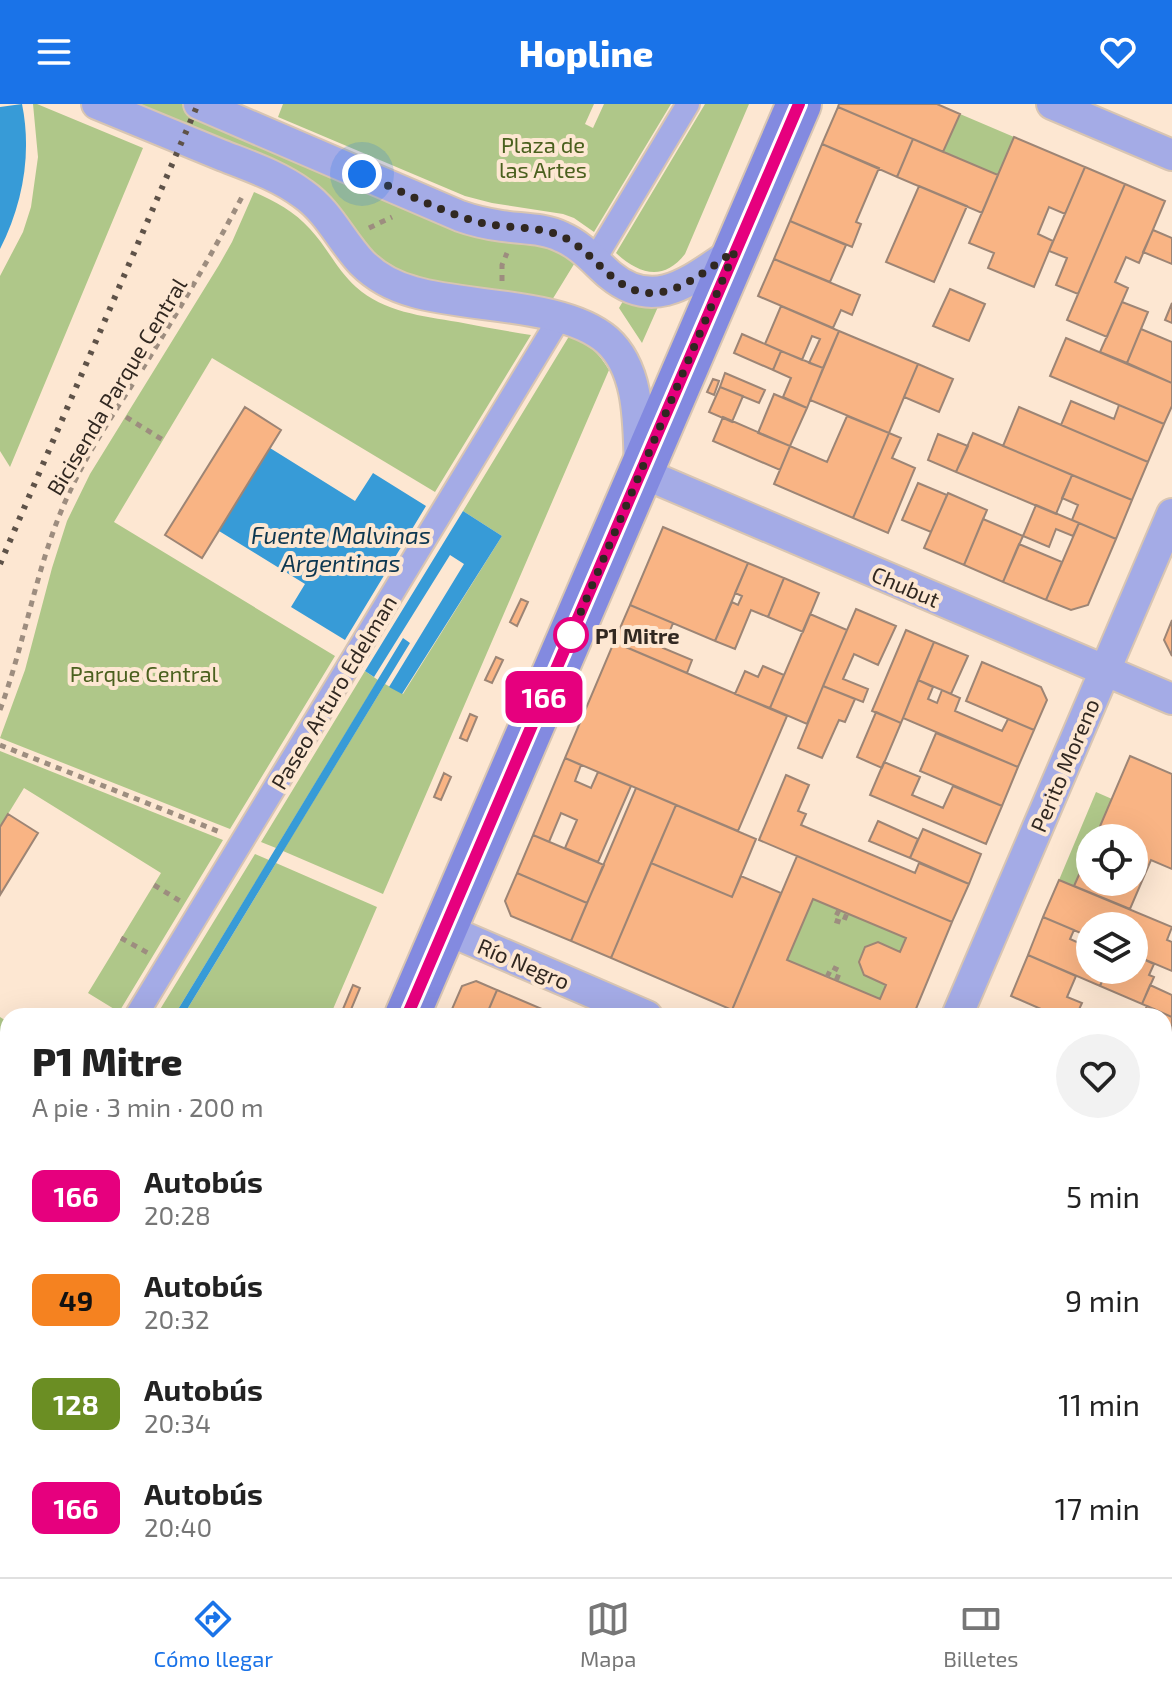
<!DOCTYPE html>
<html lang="es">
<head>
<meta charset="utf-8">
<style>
  :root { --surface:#fff; --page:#f2f2f2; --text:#222; --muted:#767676; --line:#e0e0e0; --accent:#1a73e8 }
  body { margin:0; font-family:"Exo 2",sans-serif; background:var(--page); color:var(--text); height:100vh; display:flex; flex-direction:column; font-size:30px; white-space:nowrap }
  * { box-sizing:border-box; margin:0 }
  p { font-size:26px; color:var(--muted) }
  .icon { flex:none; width:44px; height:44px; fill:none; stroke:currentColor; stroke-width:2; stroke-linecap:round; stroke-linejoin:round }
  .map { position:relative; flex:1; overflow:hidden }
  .sheet { position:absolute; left:0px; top:904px; width:1172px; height:570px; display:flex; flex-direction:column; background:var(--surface); border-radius:24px 24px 0 0; box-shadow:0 8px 32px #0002 }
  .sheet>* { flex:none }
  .badge { padding:0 16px; border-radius:12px; font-size:28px; line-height:52px }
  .tools { position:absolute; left:1076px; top:720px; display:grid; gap:16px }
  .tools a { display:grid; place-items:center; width:72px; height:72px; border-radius:50%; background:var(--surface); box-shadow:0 8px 32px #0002; font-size:40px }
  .you { position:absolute; width:40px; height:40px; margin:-20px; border:6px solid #fff; border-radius:50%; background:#1a73e8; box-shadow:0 0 0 12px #1a73e833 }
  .map>.badge { position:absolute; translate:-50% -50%; box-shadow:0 0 0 4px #fff }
  .round { display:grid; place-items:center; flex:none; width:84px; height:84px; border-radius:42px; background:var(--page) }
  .overview { display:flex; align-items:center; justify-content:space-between; height:136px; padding:0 32px }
  h1 { font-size:38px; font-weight:800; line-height:60px }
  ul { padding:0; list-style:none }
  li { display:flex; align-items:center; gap:24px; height:104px; padding:0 32px }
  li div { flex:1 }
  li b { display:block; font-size:30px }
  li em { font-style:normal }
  li .badge { min-width:88px; font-weight:700; text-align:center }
  header { display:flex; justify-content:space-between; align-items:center; height:104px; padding:0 32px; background:var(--accent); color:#fff; font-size:36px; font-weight:800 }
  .dock { display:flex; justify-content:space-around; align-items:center; height:112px; border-top:2px solid var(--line); background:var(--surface); font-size:22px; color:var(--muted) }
  .dock a { display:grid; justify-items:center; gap:4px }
  .dock .current { color:var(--accent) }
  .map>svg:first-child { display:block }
</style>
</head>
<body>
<header><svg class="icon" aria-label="menu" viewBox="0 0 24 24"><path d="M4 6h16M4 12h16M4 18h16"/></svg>Hopline<svg class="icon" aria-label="heart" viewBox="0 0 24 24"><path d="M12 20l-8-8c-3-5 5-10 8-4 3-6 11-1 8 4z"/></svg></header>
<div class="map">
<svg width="1172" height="1473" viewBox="0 0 1172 1473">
  <rect width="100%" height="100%" fill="#fde7d2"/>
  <path fill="#afc789" d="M33 0H37L143 44 10 363 0 347V172L23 128 31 103 38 53Z
    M122 0H182L272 40 531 133 579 152 549 201 424 181 389 168 347 121Z
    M283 0H594L585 20 593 24 604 0H671L594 128 574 114 563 110 492 99 465 92 278 13Z
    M705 0H749L685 150C663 178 639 170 616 149Z
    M960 10 1014 33 998 71 943 48Z
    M254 88C275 97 295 108 310 125 327 143 337 166 356 183 384 208 422 212 458 218 482 223 507 227 531 231L435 388 212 254 114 418 335 552 230 725 0 634 25 566 52 464 67 417 90 370 219 161 232 138Z
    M626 192 661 196 642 239 619 204Z
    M571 229C588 239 599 249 609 266L383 790 283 747 385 580 403 590 502 432 463 407Z
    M365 567 378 576 276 744 261 738Z
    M0 647 223 736 119 908 88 889 161 769 24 684 8 710 38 729 0 791Z
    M1096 688 1112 695 1095 734H1090V746L1074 782 1059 776Z
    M255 750 269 756 174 912H156Z
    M276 759 377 803 330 912H183Z
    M813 795 906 834 900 848 878 838 865 843 859 858 864 871 886 881 880 895 787 856Z
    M0 913 8 918V981L0 994Z
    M8 1019V1089L0 1102V1032Z
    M8 1200V1466H88L85 1473H0V1213Z"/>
  <path fill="#379bd7" d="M22 0C32 49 23 100 0 145V3Z
    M270 344 355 397 373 369 426 402 345 536 291 503 305 480 219 427Z
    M463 407 502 432 402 590 389 583 464 460 450 451 374 573 365 567Z
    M403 534 410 539 183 912H174Z"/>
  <path fill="#f9b484" stroke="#9d8575" stroke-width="2" fill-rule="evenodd" d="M839 0H937L960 10 943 48 838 3Z
    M838 3 913 35 897 73 822 40Z
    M1014 33 1085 63 1065 110 1049 103 1038 130 1053 137 1034 183 988 164 994 149 969 139Z
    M913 35 998 71 982 109 897 73Z
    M822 40 879 64 856 118 861 120 852 143 790 117Z
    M1085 63 1125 80 1078 190 1056 181 1067 154 1049 147Z
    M1125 80 1165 97 1139 159 1126 153 1115 178 1128 184 1107 233 1067 216Z
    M919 82 967 102 934 178 886 158Z
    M790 117 846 141 830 178 774 155Z
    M1153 126 1172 134V160L1143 148Z
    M774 155 860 191 852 211 841 206 833 224 758 192Z
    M950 185 985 200 969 237 933 222Z
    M1122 198 1148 208 1127 259 1100 248Z
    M1172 199V219L1165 216Z
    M781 202 839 227 823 264 809 259 820 235 812 232 802 256 765 240Z
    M1141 225 1172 238V279L1127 259Z
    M839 227 918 260 889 329 810 296Z
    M742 230 781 247 773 266 734 249Z
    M1066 234 1172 279V302L1164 320 1050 272Z
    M781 247 823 264 807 304 783 293 791 274 773 266Z
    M918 260 953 275 939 308 904 293Z
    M725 269 765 286 759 299 720 283Z
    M713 275 719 277 714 291 707 288Z
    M720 283 743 292 732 318 709 308Z
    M774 290 807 304 790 342 758 329Z
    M1071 297 1114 315 1119 301 1164 320 1148 358 1061 321Z
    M245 303 281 326 202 454 165 431Z
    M1019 303 1148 358 1132 396 1003 342Z
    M847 312 889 329 853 414 774 380 790 342 827 358Z
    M723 313 790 342 780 366 713 337Z
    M889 329 901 334 892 354 915 364 888 429 853 414Z
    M973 329 1072 371 1056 410 956 368Z
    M938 330 968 342 956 368 928 356Z
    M1072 371 1132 396 1116 435 1072 416 1078 401 1062 394Z
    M918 379 947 391 931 428 902 416Z
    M948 389 987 406 964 461 924 444Z
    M1036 401 1079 419 1073 432 1056 425 1049 443 1023 432Z
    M983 415 1023 432 1003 478 964 461Z
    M1079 419 1116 435 1088 501 1071 506 1046 496Z
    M663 423 748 459 715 537 630 501Z
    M1019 440 1062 458 1046 496 1003 478Z
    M748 459 784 474 768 513 751 506 735 545 715 537 732 498 738 501 742 492 735 489Z
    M784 474 819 489 803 528 768 513Z
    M521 495 528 498 517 522 510 518Z
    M630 501 673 519 663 544 692 556 687 569 614 538Z
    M856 505 896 522 878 561 854 550 843 575 868 585 863 598 823 582Z
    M810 510 847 526 807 620 770 604Z
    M1172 516V552L1164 536Z
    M906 526 934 538 901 619 872 607Z
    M614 538 787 612 738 727 565 654Z
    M934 538 968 552 951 590 918 576Z
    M496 553 503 556 492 579 485 576Z
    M982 558 1041 583 1047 596 1034 626 966 597Z
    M763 562 784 571 770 604 735 590 745 567 758 573Z
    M918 576 933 583 928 595 937 599 942 586 960 594 955 607 1002 627 1008 615 1034 626 1018 663 903 614Z
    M823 582 855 595 845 618 839 616 822 654 798 644Z
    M876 608 901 619 882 664 857 653Z
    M470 610 477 613 467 637 460 634Z
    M936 629 1018 663 1002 702 920 667Z
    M1130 652 1172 670V765L1151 756 1130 805 1074 782 1090 746V778H1134V734H1095Z
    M565 654 581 661 575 677 591 684 598 668 631 682 598 758 565 744 577 716 561 709 549 738 533 731Z
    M884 658 920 673 912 691 943 704 953 682 1002 702 986 740 870 691Z
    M444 669 451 673 441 696 434 693Z
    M786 671 809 681 798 707 806 710 801 721 915 769 919 759 969 780 952 818 759 736Z
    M636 684 676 701 611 854 571 837Z
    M676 701 756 735 732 793 651 759Z
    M8 710 38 729 0 791V723Z
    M878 717 918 735 910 754 869 737Z
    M923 725 981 750 969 780 910 754Z
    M533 731 604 761 587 799 517 769Z
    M797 752 952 818 913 912H747L732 906ZM813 795 906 834 900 848 878 838 865 843 859 858 864 871 886 881 880 895 787 856Z
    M651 759 732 793 741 772 781 789 732 906 611 854Z
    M517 769 587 799 571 837 511 812 505 797Z
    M1059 776 1172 823 1167 836 1172 838V867L1134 851V822H1090V833L1043 813Z
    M1043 813 1074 826 1070 835 1090 844V866H1107L1100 882 1028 851Z
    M1028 851 1076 872 1067 893 1082 899 1076 912H1057L1011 892Z
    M1134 851 1154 860 1149 871 1154 873 1142 900 1100 882 1107 866H1134Z
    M476 877 497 886 486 912H449L462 882Z
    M353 881 360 884 350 908 343 905Z
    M1150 881 1172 891V913L1142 900Z
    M497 886 549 908 547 912H486Z
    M1147 902 1172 913V929L1164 948V912H1142Z
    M1172 929V1001L1164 997V948Z
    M1164 997 1172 1001V1033L1164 1052Z
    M1172 1033V1098L1164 1094V1052Z
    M1164 1309 1172 1312 1164 1330Z
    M1164 1351 1172 1354V1369L1164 1366Z
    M1164 1366 1172 1369V1458L1164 1455Z
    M1164 1455 1172 1458V1473H1101L1085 1466H1164Z
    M214 1466H260L277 1473H212Z
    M260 1466H415L417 1467 414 1473H277Z
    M417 1466H492L489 1473H415Z
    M492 1466H535L532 1473H489Z
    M535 1466H569L576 1469 575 1473H532Z
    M777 1466H856L853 1473H788L778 1469Z
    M856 1466H908L924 1473H853Z
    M1038 1466H1085L1101 1473H1036Z"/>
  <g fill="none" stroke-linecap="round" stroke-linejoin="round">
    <defs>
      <path id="pedestrian" d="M598 150 688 0
        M136 912 554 223
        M0 1136 8 1123"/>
      <path id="minor" d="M97 0C138 17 180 34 221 51 249 62 279 72 303 90 329 108 341 137 362 159 376 173 395 183 414 188 469 204 564 199 607 236 642 267 638 326 640 368L1172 595
        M199 0 460 112C474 117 488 120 502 122 522 125 544 124 562 133 581 141 595 158 610 171 657 210 694 173 735 147
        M1052 0 1172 51
        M445 825 647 912
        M957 912 1172 410
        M1164 1134 1172 1137
        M667 1466 684 1473
        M717 1473 720 1466"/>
      <path id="secondary" d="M407 912 799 0
        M166 1473 169 1466"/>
    </defs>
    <use href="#pedestrian" stroke="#d8c5b2" stroke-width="26"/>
    <use href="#minor" stroke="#d8c5b2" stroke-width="34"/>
    <use href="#secondary" stroke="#d8c5b2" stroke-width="48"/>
    <path stroke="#9d8d7f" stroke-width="5" stroke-dasharray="6 6" stroke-linecap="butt" d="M369 124 392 113
      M502 177V161L507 149
      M126 313 163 336
      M0 606C27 533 37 455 71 385 91 342 118 303 143 264 179 206 213 149 244 89
      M0 641 220 728
      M154 781 180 797
      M839 806 834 816 843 819 847 809
      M121 834 148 849
      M827 873 832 863 840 867 836 877
      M0 1051 8 1056"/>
    <use href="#pedestrian" stroke="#a4abe6" stroke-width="22"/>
    <use href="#minor" stroke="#a4abe6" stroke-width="30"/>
    <use href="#secondary" stroke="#838ae0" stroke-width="44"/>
    <path stroke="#5e5248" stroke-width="6" stroke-dasharray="4 8" stroke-linecap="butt" d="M0 460 198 0"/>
  </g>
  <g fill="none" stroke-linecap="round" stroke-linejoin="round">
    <defs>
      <path id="line" d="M407 912 799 0"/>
    </defs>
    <use href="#line" stroke="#fff" stroke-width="18"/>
    <use href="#line" stroke="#e6007e" stroke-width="12"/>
    <path stroke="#312821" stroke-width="8" stroke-dasharray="0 14.4" d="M362 70C401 87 441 108 482 119 509 125 542 121 567 135 595 150 613 186 648 189 680 191 710 163 735 147L571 531"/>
  </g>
  <circle fill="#fff" stroke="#e6007e" stroke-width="4" cx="571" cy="531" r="16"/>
  <g text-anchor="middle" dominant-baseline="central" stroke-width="8" stroke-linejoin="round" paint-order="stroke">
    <g font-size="22" fill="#4a601e" stroke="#fde7d2">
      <text x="543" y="40">Plaza de<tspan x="543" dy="25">las Artes</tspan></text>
      <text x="144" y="569">Parque Central</text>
    </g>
    <g font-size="22" fill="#312821" stroke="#fde7d2">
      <text transform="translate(116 282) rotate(-59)">Bicisenda Parque Central</text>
      <text transform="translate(906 482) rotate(23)">Chubut</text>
      <text transform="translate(333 588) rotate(-59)">Paseo Arturo Edelman</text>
      <text transform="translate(1064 661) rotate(-67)">Perito Moreno</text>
      <text transform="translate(524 859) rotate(23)">Río Negro</text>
    </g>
    <g font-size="22" font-weight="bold" fill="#312821" stroke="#fde7d2" text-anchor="start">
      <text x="595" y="531">P1 Mitre</text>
    </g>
    <g font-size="24" font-style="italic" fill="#0e3750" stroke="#fde7d2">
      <text x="341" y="430">Fuente Malvinas<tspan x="341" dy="28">Argentinas</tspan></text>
    </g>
  </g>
</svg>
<div class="tools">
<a><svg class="icon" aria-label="locate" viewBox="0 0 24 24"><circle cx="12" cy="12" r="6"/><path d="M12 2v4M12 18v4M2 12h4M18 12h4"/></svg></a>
<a><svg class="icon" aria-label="layers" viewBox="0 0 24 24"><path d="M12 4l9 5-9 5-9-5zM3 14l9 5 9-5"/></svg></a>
</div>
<div class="you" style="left:362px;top:70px"></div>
<b class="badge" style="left:544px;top:593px;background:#e6007e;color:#fff">166</b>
<section class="sheet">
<div class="overview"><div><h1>P1 Mitre</h1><p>A pie · 3 min · 200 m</p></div><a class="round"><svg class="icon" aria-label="heart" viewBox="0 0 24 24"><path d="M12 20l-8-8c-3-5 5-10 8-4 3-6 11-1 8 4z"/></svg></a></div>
<ul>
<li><span class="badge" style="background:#e6007e;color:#fff">166</span><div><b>Autobús</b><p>20:28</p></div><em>5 min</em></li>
<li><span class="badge" style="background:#f58220;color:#111">49</span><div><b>Autobús</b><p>20:32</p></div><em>9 min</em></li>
<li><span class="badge" style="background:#6b8e23;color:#fff">128</span><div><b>Autobús</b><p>20:34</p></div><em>11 min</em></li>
<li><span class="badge" style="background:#e6007e;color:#fff">166</span><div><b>Autobús</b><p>20:40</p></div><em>17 min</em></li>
</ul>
</section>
</div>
<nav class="dock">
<a class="current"><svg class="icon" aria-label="directions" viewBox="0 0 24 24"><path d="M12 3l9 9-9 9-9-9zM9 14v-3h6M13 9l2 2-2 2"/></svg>Cómo llegar</a>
<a><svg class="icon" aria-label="map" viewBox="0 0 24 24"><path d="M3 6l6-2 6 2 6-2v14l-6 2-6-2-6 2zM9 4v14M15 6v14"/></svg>Mapa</a>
<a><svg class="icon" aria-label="tickets" viewBox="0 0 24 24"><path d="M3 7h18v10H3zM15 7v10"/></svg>Billetes</a>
</nav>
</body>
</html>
